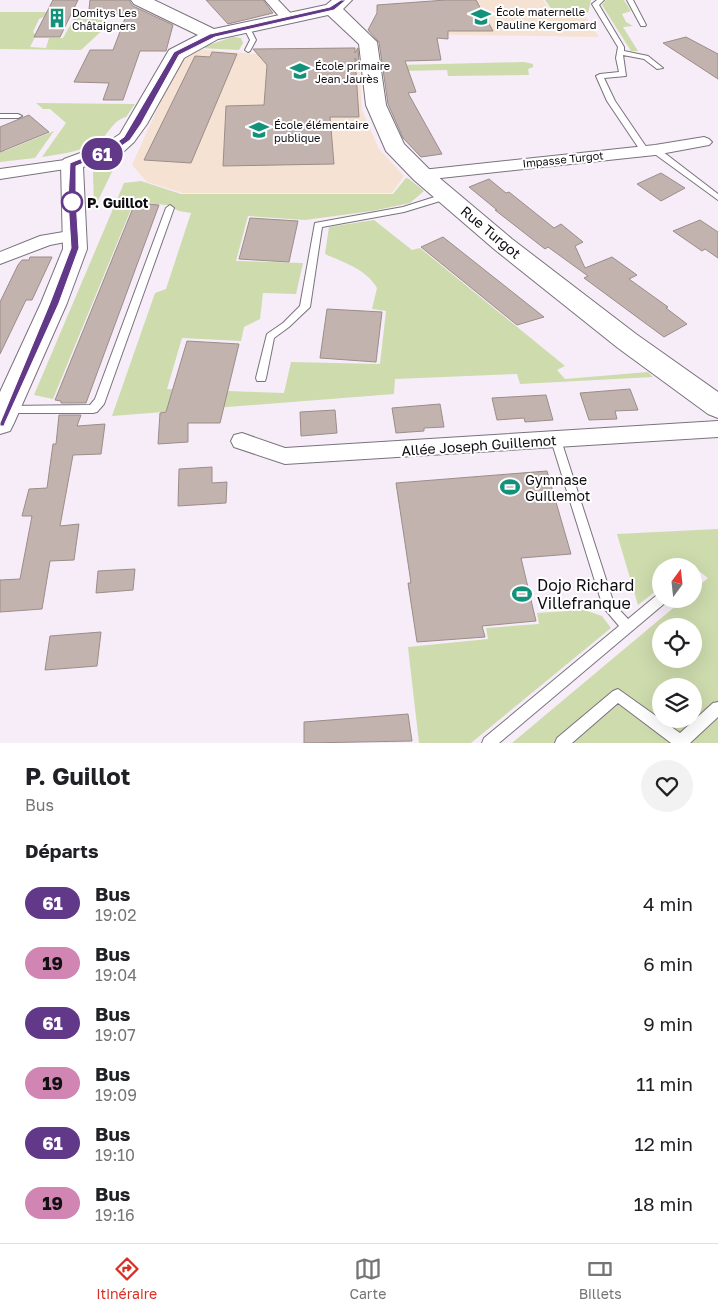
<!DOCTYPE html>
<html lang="fr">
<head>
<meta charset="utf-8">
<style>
  :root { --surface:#fff; --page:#f2f2f2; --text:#202124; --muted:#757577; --line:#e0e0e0; --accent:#d93025 }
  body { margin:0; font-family:"Golos Text",sans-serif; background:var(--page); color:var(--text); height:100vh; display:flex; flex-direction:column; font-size:19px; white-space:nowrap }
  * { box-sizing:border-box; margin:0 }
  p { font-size:16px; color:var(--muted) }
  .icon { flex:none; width:28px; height:28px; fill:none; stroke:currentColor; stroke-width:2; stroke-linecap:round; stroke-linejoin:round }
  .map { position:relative; height:743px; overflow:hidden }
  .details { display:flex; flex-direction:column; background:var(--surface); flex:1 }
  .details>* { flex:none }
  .badge { padding:0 10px; border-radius:16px; font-size:18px; line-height:32px }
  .needle { width:32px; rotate:15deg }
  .fabs { position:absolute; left:652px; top:558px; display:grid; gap:10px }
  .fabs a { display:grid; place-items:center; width:50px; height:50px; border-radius:50%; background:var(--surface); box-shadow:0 5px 20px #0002; font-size:25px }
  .map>.badge { position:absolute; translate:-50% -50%; box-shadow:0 0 0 2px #fff }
  h2 { padding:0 25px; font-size:19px; line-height:45px }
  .round { display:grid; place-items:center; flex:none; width:52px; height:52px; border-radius:26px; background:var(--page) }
  .overview { display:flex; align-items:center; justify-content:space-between; height:85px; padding:0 25px }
  h1 { font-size:24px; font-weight:700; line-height:38px }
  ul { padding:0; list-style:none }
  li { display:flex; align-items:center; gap:15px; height:60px; padding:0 25px }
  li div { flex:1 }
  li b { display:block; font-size:19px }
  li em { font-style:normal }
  li .badge { min-width:55px; font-weight:700; text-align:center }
  .tab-bar { display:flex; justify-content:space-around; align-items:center; height:70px; border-top:1px solid var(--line); background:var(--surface); font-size:14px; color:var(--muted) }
  .tab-bar a { display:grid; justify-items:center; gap:2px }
  .tab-bar .current { color:var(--accent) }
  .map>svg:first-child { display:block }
</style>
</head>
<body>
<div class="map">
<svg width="718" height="743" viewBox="0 0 718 743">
  <rect width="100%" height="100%" fill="#f6edf9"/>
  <path fill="#f6e2d3" d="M447 0H543L554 15 584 14 599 37 401 34 375 19 378 5Z
    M359 47 362 110 379 149 404 176 392 193H183L147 182 132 165 178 63 182 57 196 49 257 54 263 49Z"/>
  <path fill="#cddbad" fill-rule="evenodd" d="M545 0H591L588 13 555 14Z
    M606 0H624L631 11 622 14 626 22 633 26 623 27 638 51H631L602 5Z
    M0 12H46L48 15 39 19 33 32 36 35 30 47 46 48 49 38H63L76 15 105 21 102 25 107 26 81 50 0 49Z
    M233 37 241 38 243 43 239 50 199 48Z
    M524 62 533 64V67L528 69 529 75 448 76 447 70 401 71 400 65Z
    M36 103 135 104 126 117C111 121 109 136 96 143 80 152 60 154 42 157L66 123 50 109H43Z
    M54 131 35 158 0 162V149H2L5 151Z
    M120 155 94 209 93 171 100 164Z
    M406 178 409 179 424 191 410 203 372 211 305 220 248 216 236 261 303 263 296 294 263 293 260 319 244 327 241 341 182 338 167 389 284 393 291 362 380 364 386 311 372 309 377 288C366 269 345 263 325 254L329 227 374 220 412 250 420 248 565 366 557 370 565 379 648 372 653 377 520 384 517 374 395 379 394 394 112 416 155 293 166 289 191 213 179 211 167 205 134 202 53 399 34 395 124 183 141 181 181 194H393Z
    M718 529V743H512L684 599H694V590L708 578 690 564 688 566H661V587L638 605 617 534ZM661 626H694V659H661ZM661 686H694V719H661Z
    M584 610 602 616 611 628 471 743H419L408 647 488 639 486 628 539 624 537 613Z"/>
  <path fill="#c2b3af" stroke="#9c8d89" d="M53 0H78L60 37H34Z
    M90 0H129L133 6 173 25 166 51H140L123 100H103L109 83 74 82 90 50H113L126 16 89 9Z
    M206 0H263L273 13 228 24Z
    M446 0H476L493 31H448V39L437 38 441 60 405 61 416 92 408 93 442 154 421 157 403 138 388 104 379 42 368 30 377 13V5Z
    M686 37 718 54V79L663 43Z
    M355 48V53L358 48 359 64 355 58 359 117H330L334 164 223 166 226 106 264 105 267 65 253 49Z
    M212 52 237 54 191 163 144 160 195 56 210 57Z
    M29 115 49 132 0 152V127Z
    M661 173 685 188 661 201 637 184Z
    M489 179 506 193 509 192 554 228 561 224 583 242 575 246 585 268 612 257 637 275 629 279 668 307 666 308 687 324 664 337 584 278 588 276 548 247 545 249 495 210H497L469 187Z
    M135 203 159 205 86 403H61V401L55 400Z
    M250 218 298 221 289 262 239 259Z
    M700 220 718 232V258L705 249 702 251 673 231Z
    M443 237 544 317 517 325 421 247Z
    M30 257H52L32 300H26L0 354V302L18 265 22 260H29Z
    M327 309 382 312 376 362 320 358Z
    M187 341 239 344 220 423H188V442L158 444 160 413 166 412Z
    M630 389 638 410 615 411 617 419 589 420 580 393Z
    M546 395 553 420 525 422 524 418 497 420 492 398Z
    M440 404 444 427 424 428V431L396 433 392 408Z
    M335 410 337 433 301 436 300 412Z
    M59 415H81L77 426 105 424 101 454 73 455 60 526 79 524 74 560 50 561 42 609 0 612V580L20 579 32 516H22L29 489 47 488 53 444H56Z
    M212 467V483L227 482 226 503 178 506 179 469Z
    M547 471 571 554 521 558 536 621 482 626 485 637 417 642 408 583H411L396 483Z
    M135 569 133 590 96 593 98 571Z
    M101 632 97 666 45 670 50 636Z
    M408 714 412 741 304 743V722Z"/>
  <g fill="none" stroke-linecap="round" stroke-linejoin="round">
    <defs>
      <path id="lane" d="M597 0H604L599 5 624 47V51L648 56 663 68 657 69 644 59 623 55 626 76 604 78 615 101 649 151 648 153H642L607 101 596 76 600 74 619 72 616 58 618 47 592 4Z
        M627 0H633L646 25 645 26H641Z
        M247 26 250 28 256 40 250 51 248 52 245 50 250 40 244 28Z
        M0 114H18L22 116 18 118H0Z
        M652 148H658L718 194V200L652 152Z
        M444 194H447L451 196 450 198 404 212 322 227 310 307 289 327 274 338 266 378 265 381H257L256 378 267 334 283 323 300 306 315 223 403 207Z
        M170 205 174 208 104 404 97 412 93 413H3L2 410 3 407 7 406 90 405 95 399 166 208Z
        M556 436 560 437 561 440 614 604 628 619 657 595 661 594V599H667L665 603 499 743H482L484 738 619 626 603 607 551 440 552 437Z
        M618 689 680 733 713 703 718 702V717L690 743H671L618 703 572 743H555L557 738 613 691Z"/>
      <path id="street" d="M265 0H278L296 19 289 23 284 22Z
        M704 137 709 139 712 142 709 145 655 155 422 180 416 178 414 175 416 172 422 170 655 145Z
        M72 159 78 161 80 164 78 167 0 179V169Z
        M75 230 81 231 84 235 81 239 50 245 0 264V252L40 236Z
        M718 421V437L285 464 234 447 231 441 234 435 242 433 285 448Z"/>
      <path id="secondary" d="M131 0H154L214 29 326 5 332 0H352L343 9 377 42 386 105 404 144 430 170 512 239 636 334 718 392V418L708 414 618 348 494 249 414 180 386 151 366 105 359 44 328 15 218 39 184 58 147 124 134 142 121 154 83 167 87 249 67 303 14 423 10 431 0 434V392L41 303 63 249 61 164 64 159 105 144 120 134 169 50 198 35 134 4Z"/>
    </defs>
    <use href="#lane" stroke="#7a727c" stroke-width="2"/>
    <use href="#street" stroke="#7a727c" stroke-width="2"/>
    <use href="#secondary" stroke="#7a727c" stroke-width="2"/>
    <use href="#lane" fill="#fff" fill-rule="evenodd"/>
    <use href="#street" fill="#fff" fill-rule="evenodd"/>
    <use href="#secondary" fill="#fff" fill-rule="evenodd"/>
  </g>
  <path fill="#623888" stroke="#fff" d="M341 0H346L334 10 215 37 179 55 141 124 130 140 116 150 76 166V200L79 248 59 303 5 423 4 426H0V423L50 303 71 248 68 200 70 163 110 147 124 137 174 52 210 34 330 7Z"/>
  <defs>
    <symbol id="school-bare" viewBox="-9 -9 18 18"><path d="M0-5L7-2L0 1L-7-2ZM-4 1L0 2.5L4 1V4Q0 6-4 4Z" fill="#12927a" stroke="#fff" stroke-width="2.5" paint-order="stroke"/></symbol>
    <symbol id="building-bare" viewBox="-9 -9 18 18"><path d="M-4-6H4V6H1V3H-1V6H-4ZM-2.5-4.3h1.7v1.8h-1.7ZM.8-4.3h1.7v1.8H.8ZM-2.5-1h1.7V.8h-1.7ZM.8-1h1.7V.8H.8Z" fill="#12927a" stroke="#fff" stroke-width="2.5" paint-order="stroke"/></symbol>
    <symbol id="stadium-bare" viewBox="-9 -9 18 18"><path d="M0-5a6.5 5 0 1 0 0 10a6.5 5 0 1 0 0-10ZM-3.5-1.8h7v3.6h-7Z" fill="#12927a" stroke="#fff" stroke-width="2.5" paint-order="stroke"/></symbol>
  </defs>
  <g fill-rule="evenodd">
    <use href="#school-bare" x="467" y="3" width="28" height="28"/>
    <use href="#building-bare" x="43" y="4" width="28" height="28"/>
    <use href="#school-bare" x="286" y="57" width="28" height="28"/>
    <use href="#school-bare" x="245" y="116" width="28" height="28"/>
    <use href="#stadium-bare" x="496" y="473" width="28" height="28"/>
    <use href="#stadium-bare" x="508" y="580" width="28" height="28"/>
  </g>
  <circle fill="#fff" stroke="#623888" stroke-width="2.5" cx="72" cy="202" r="10"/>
  <g text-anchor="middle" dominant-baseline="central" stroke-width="4" stroke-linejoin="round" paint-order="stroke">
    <g font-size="11" fill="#0f0c10" stroke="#fff" text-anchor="start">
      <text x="496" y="11">École maternelle<tspan x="496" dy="13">Pauline Kergomard</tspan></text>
      <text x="72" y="12">Domitys Les<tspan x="72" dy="13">Châtaigners</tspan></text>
      <text x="315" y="65">École primaire<tspan x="315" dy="13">Jean Jaurès</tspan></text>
      <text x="274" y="124">École élémentaire<tspan x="274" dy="13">publique</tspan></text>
    </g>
    <g font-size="11" fill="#0f0c10" stroke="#fff">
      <text transform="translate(563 159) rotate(-6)">Impasse Turgot</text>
    </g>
    <g font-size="14" font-weight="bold" fill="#0f0c10" stroke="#fff" text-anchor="start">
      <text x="87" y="202">P. Guillot</text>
    </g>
    <g font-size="14" fill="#0f0c10" stroke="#fff">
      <text transform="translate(491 232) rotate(40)">Rue Turgot</text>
      <text transform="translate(479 445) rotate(-4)">Allée Joseph Guillemot</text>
    </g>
    <g font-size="14" fill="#0f0c10" stroke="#fff" text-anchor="start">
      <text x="525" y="479">Gymnase<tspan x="525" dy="16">Guillemot</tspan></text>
    </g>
    <g font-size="16" fill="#0f0c10" stroke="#fff" text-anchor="start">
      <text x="537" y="585">Dojo Richard<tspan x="537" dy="18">Villefranque</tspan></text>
    </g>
  </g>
</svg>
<div class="fabs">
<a><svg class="needle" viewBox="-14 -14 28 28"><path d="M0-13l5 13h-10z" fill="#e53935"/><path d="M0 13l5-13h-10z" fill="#757577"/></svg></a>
<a><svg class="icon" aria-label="locate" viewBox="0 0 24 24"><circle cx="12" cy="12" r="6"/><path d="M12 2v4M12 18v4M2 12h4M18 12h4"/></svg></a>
<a><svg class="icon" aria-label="layers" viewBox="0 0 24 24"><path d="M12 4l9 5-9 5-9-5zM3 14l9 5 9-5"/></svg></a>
</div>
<b class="badge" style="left:102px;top:154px;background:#623888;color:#fff">61</b>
</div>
<section class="details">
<div class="overview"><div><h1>P. Guillot</h1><p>Bus</p></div><a class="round"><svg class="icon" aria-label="heart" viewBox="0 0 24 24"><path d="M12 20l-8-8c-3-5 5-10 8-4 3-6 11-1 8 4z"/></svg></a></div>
<h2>Départs</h2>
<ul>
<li><span class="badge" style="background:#623888;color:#fff">61</span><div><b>Bus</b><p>19:02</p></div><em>4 min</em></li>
<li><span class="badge" style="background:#d085b2;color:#111">19</span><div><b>Bus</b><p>19:04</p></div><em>6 min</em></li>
<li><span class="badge" style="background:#623888;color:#fff">61</span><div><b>Bus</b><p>19:07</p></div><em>9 min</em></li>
<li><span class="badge" style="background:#d085b2;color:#111">19</span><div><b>Bus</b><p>19:09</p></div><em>11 min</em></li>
<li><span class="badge" style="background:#623888;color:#fff">61</span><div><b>Bus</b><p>19:10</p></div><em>12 min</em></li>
<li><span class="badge" style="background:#d085b2;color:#111">19</span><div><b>Bus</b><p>19:16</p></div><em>18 min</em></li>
</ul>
</section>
<nav class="tab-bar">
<a class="current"><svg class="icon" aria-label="directions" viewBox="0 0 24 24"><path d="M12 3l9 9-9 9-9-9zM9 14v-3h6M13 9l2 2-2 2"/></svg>Itinéraire</a>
<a><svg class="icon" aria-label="map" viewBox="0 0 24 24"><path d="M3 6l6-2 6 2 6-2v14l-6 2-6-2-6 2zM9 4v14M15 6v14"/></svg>Carte</a>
<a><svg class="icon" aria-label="tickets" viewBox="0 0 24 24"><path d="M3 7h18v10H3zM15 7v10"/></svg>Billets</a>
</nav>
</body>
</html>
